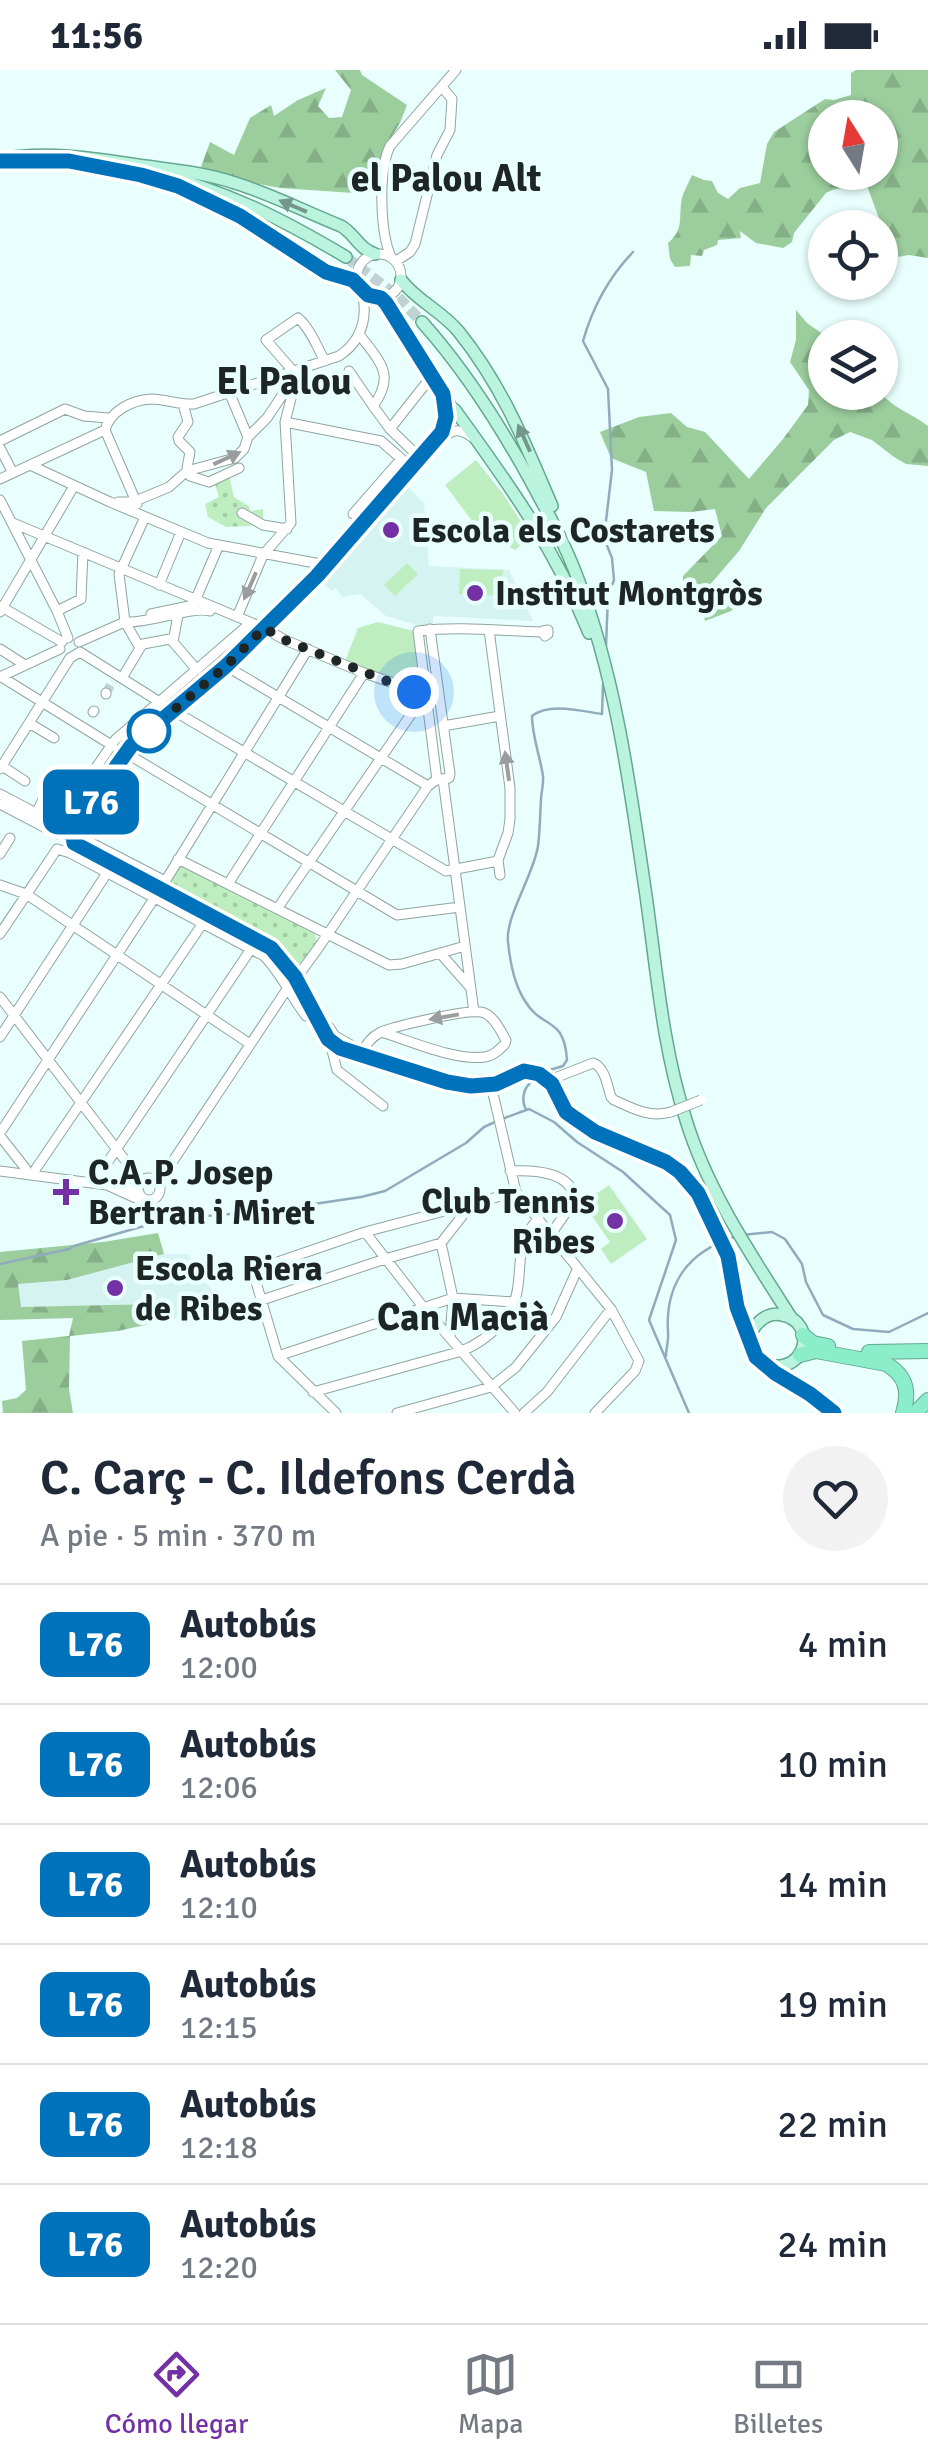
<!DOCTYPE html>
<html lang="es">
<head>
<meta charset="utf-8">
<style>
  :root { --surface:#fff; --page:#f2f2f3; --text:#1f2937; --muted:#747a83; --line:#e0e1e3; --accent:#7331a5 }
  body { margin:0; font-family:Signika,sans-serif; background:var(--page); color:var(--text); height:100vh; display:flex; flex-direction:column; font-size:38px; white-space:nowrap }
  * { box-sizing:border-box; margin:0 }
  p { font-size:32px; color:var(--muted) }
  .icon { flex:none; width:55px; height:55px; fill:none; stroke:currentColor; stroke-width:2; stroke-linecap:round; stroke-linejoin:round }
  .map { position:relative; height:1343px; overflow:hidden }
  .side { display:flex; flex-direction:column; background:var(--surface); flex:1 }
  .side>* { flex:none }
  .badge { padding:0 20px; border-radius:15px; font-size:35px; line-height:65px }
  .needle { width:65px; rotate:349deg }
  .buttons { position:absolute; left:808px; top:30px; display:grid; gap:20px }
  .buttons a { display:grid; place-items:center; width:90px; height:90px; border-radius:50%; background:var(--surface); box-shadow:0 2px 8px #0004; font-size:50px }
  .you { position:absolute; width:50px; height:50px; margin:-25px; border:8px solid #fff; border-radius:50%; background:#1a73e8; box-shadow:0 0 0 15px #1a73e833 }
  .map>.badge { position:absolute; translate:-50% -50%; box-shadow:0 0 0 5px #fff }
  .round { display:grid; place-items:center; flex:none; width:105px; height:105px; border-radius:52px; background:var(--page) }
  .overview { display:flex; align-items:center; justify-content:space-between; height:170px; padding:0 40px }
  h1 { font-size:48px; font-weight:600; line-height:75px }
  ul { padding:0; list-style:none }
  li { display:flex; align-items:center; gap:30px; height:120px; padding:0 40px; border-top:2px solid var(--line) }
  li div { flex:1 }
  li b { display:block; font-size:38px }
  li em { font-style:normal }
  li .badge { min-width:110px; font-weight:700; text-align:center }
  .status { display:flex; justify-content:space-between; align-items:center; height:70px; padding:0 50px; background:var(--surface); direction:ltr }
  .status svg { height:28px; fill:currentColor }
  .tab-bar { display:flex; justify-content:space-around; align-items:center; height:140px; border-top:2px solid var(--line); background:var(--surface); font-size:28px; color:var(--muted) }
  .tab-bar a { display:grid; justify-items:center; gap:5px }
  .tab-bar .selected { color:var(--accent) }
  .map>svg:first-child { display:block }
</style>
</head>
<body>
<div class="status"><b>11:56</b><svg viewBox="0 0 49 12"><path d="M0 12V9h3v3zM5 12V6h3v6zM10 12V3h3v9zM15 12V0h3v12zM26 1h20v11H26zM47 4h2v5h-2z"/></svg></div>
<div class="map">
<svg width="928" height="1343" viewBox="0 0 928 1343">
  <defs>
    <pattern id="forest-firs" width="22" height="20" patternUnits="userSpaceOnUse" patternTransform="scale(2.5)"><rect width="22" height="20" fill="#9bcd9d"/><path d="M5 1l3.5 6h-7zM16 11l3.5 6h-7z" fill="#85b087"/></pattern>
    <pattern id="park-dots" width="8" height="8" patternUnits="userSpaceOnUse" patternTransform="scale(2.5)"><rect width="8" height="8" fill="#beeebf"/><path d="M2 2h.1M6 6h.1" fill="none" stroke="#a3cca4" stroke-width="1.8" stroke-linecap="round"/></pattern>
  </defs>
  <rect width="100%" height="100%" fill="#e9fffd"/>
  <path fill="#d4f3f1" d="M401 409 424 434 429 496 509 500 533 551 436 546 433 547V554L420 556 386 546 360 524 342 527 336 518 331 521 317 506Z
    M164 1184H188L207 1215 213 1220 209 1228 214 1234 219 1235 217 1239 158 1252 154 1234 20 1237 18 1214 67 1210Z"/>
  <path fill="#beeebf" d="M476 390 503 424 531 467 515 480 479 460 445 415Z
    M407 493 418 504 395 526 384 515Z
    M460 499 503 500 502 526 459 524Z
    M378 552 418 562 425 624 344 594 358 558Z
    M609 1115 647 1169 611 1194 601 1179 610 1172 583 1133Z"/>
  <path fill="url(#forest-firs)" fill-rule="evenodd" d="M335 0H360L362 5 407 35 400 53 382 82 379 99 371 114 354 123 280 118 254 113 201 97 210 72 234 85 250 48 271 35 274 46 298 30 326 18 318 36 329 48 342 47 351 20Z
    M856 0H928V188L909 185 897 187C889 178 880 170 880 158L877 157 881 154 866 113 832 120 826 123 794 163 792 172 783 178 756 173 740 161 741 168 718 170 717 175 704 180 702 186 691 185 690 196 675 197 670 189 668 173C685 159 678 147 682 128 684 121 689 112 692 105L704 110 712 111 718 123 728 129 740 118 760 113 767 74 774 62 825 29 834 30 851 25V3ZM825 48H880V102H825Z
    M796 240 807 253 827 267 825 322H880C894 339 911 343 928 356V396L906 394 894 387 872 370 850 362 834 370 766 438 739 481 702 524 738 534 731 541 705 551 701 530 683 523V506L722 466 715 439 691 442 654 441 646 402 611 388 600 362 639 347 671 343 687 357 705 362 749 409 783 369 808 335 809 320 790 292 796 270Z
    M158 1163 164 1184 67 1210 18 1214 21 1237 155 1234 158 1252 118 1261 70 1266 69 1319 73 1343H3L2 1331 17 1328 26 1320 22 1271 69 1266 73 1248 0 1250V1182L103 1172Z"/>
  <path fill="url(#park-dots)" d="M229 405 234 427 249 436 250 441 263 439V455L226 457 208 447 205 434 219 427 214 411Z
    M179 791 314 862 317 871 302 893 290 894C250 856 211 842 163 817Z"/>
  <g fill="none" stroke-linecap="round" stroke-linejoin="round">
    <path stroke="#90abbc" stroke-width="2.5" d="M606 576 608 526 614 510 612 488 604 468 612 400 608 319 583 271C593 236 608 208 633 182
      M543 1002 563 996 567 990C564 945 542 960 525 931 514 914 510 892 508 872 505 847 534 804 538 776 540 761 540 745 541 730 541 723 544 713 543 706 540 686 532 666 532 646 549 632 581 641 602 644L603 614
      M526 1040C521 1030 523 1017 533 1011
      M502 1049 529 1039 554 1052 577 1072 623 1102 670 1145 676 1170 649 1250 689 1343
      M742 1165 772 1162 785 1169 802 1194 806 1212 823 1245 853 1259 889 1262 928 1243
      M0 1194 69 1179 74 1176 144 1156 193 1147 267 1141 361 1127 385 1121 466 1073 484 1057 495 1052
      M666 1286C666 1278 669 1270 668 1262 665 1214 688 1182 734 1167"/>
    <path stroke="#c0d3d2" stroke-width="9" stroke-dasharray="9 4.5" stroke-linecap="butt" d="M106 623 113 611
      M66 703 82 714"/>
    <path stroke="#c0d3d2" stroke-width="11" stroke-dasharray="11 5.5" stroke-linecap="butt" d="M346 187 398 227 422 252"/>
    <defs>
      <path id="minor" d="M357 206a22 22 0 1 1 44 0a22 22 0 1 1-44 0Z
        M391 187C380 162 378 101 390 76L456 0
        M396 191 410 182 415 174 437 85 450 60 452 29 442 17
        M359 264C380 292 396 305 373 336L390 359 419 387
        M349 301 373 336
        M294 302 266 270 298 248C310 258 317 277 325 291
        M229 322 248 367
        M183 334 188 352 178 367 179 371 190 382 187 398 190 406 209 412 239 398
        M285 352 381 371
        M390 359 431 307
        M105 360C110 341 132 330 151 329 166 329 179 335 194 334L339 286C363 270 368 247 362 220
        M105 360 137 434
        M442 369C453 358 460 359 472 367
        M0 371 65 339 84 346 108 348
        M381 371 405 392
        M0 378 13 403
        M30 395 110 432 208 473 326 495
        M0 409 105 360
        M0 430 57 541 68 568
        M118 432H133L169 417 187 401 235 388 244 379 248 367 267 348 283 324 294 317
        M242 443 263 455 287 459
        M353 444 401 389
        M13 453 264 558 285 570 364 603 425 624
        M159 515 181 462
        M195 531 219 475
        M0 536 62 572
        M57 541 81 529 83 482
        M0 542 74 416
        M151 544 194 535
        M178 545 173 572 197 600
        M237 547 263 485 291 453 285 352 294 317V302
        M125 552C149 554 191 536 210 541
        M430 559 450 704 449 708 437 710 418 561C459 556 501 561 542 562L545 566 548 564V560L543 561
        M489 560 510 718V749L508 763 498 790 500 805
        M79 572 127 551
        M140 578 143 574 170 569 173 572
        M0 579 25 595
        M80 582 174 641 446 801 498 791
        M226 596 428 716
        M0 606 113 676
        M0 607 60 579
        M122 608 140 578 125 552 119 504 145 447
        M106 624V623
        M93 642 94 641
        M29 653 54 668
        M443 656 500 646
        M126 683 397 845 460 837
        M2 696 25 711
        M0 699 70 588 80 582
        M443 709 474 942
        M0 724 57 754 115 670 247 556
        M0 734 57 764
        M37 742 46 723
        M69 763 131 676 226 596 317 505 454 347 455 340 425 297 395 246 381 228
        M73 766H78L165 811
        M75 773 271 878 295 907 329 969 340 978 447 1012 471 1015H491L519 1003 533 1002 551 1015 567 1042 595 1063 666 1092 680 1102 698 1123 728 1185 735 1229 750 1272
        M57 779 70 783 264 886C282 904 291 927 306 946L316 948
        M0 784 10 768
        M178 789 389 895 402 894 465 876
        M228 814 364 603
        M0 815 26 824 250 974
        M277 839 425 624
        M0 864 57 779
        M440 883 470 917
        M0 927 141 1111
        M321 957H329L335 966 351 975
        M0 967 107 803
        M329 969 337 1000 383 1036
        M361 985C365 975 371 967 381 962 396 956 467 939 481 942 493 944 500 960 506 970L505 974C499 980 493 986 485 987 454 991 411 971 381 962
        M547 1011 593 993C605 997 607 1015 611 1027L614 1030C634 1039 649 1048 671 1042
        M491 1015 516 1122 611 1239 639 1291 635 1301 595 1343
        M0 1063 161 818 308 579
        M0 1066 26 1099
        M35 1100 203 853
        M0 1101 107 1115 142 1131
        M510 1101C533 1100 574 1101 574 1131L551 1164
        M138 1119a11 11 0 1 1 22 0a11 11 0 1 1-22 0Z
        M97 1108 251 879
        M104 1109 139 1122
        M159 1112 295 907 303 899 319 877 428 716 436 710
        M365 1162 424 1238 515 1343
        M262 1230 385 1189 441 1173
        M450 1267 453 1228 441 1173 463 1145 465 1135
        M278 1286 453 1228 515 1232
        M313 1322 462 1281C488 1270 515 1246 518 1216 522 1186 516 1173 539 1148
        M336 1343 278 1286 253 1202 254 1200 365 1162 516 1122
        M397 1343 491 1317 516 1297 556 1247 577 1200
        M524 1343 547 1322 611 1239"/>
      <path id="major" d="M0 89C48 80 97 89 145 96 175 100 205 103 235 113 271 124 306 142 341 156 355 164 359 179 375 184
        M78 93 158 110
        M153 103C224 119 284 150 346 187
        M176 115C230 135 272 170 321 199 333 206 346 206 358 213
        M401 210C417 231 442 241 459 262 503 317 525 373 552 436
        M422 252C465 300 498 352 529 408 547 441 565 474 578 509 615 606 629 710 644 812 656 891 661 973 686 1050 708 1122 752 1186 792 1249
        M455 340C508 413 555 478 589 563
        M768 1295C808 1304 817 1251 782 1245 774 1243 766 1246 760 1251 726 1282 789 1310 809 1323 818 1329 826 1336 834 1343"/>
      <path id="highway" d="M803 1265 813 1273 828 1276
        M869 1282 928 1281
        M800 1285 816 1281 886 1294C906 1305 910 1322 903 1343
        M915 1343 928 1330"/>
    </defs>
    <use href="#minor" stroke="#90a4a2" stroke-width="11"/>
    <use href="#major" stroke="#65a790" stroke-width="14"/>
    <use href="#highway" stroke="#65a790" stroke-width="16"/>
    <use href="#minor" stroke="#fff" stroke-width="9"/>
    <use href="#major" stroke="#baf4df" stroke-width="11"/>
    <use href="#highway" stroke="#8cedca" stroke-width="14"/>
    <defs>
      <path id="minor-bridge" d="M671 1042 701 1030"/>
    </defs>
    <use href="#minor-bridge" stroke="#90a4a2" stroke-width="11" stroke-linecap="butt"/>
    <use href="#minor-bridge" stroke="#fff" stroke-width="9"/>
  </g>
  <defs><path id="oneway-solid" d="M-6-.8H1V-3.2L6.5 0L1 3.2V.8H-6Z" transform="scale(2.5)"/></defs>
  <g fill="#73978b">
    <use href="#oneway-solid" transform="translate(293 136) rotate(-157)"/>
    <use href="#oneway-solid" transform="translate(524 368) rotate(-114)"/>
  </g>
  <g fill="#999d9d">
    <use href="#oneway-solid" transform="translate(227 388) rotate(-25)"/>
    <use href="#oneway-solid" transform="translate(250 516) rotate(114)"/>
    <use href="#oneway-solid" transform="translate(507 696) rotate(-98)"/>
    <use href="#oneway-solid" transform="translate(444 947) rotate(170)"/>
  </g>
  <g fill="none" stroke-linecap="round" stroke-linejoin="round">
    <defs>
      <path id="line" d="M0 91H69L141 105 178 116 240 146 326 202 353 210 368 225 381 228 386 233 443 324 446 347 442 362 317 506 226 596 131 676 69 763 73 766 74 773 271 878 295 907 328 969 340 978 447 1012 471 1016 496 1014 524 1001 539 1004 552 1014 566 1042 595 1062 666 1092 680 1102 698 1123 728 1186 737 1237 756 1287 775 1303 810 1324 834 1343"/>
    </defs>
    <use href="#line" stroke="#fff" stroke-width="22"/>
    <use href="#line" stroke="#0072bc" stroke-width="15"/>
    <path stroke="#1d2525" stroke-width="10" stroke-dasharray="0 18" d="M149 661 226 596 264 558 285 570 414 622"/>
  </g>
  <g fill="#7331a5" stroke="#e9fffd" stroke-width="4">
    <circle cx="391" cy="460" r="10"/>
    <circle cx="475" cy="523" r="10"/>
    <path d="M61 1107h10v10h10v10h-10v10h-10v-10h-10v-10h10z"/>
    <circle cx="615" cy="1151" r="10"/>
    <circle cx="115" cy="1218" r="10"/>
  </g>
  <circle fill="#fff" stroke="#0072bc" stroke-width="5" cx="149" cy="661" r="20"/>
  <g text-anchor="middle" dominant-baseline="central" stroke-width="9" stroke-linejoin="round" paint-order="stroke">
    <g font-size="35" font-weight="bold" fill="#1d2525" stroke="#e9fffd" text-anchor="start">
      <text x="411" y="460">Escola els Costarets</text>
      <text x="495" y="523">Institut Montgròs</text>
      <text x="88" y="1102">C.A.P. Josep<tspan x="88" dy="40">Bertran i Miret</tspan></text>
      <text x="595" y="1131" text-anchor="end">Club Tennis<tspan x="595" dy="40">Ribes</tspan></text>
      <text x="135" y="1198">Escola Riera<tspan x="135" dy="40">de Ribes</tspan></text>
    </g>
    <g font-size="38" font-weight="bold" fill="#1d2525" stroke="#e9fffd">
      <text x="446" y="108">el Palou Alt</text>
      <text x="284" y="311">El Palou</text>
      <text x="463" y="1247">Can Macià</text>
    </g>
  </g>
</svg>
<div class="buttons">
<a><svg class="needle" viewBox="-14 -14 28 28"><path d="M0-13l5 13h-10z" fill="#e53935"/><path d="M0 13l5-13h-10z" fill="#747a83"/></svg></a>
<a><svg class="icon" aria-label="locate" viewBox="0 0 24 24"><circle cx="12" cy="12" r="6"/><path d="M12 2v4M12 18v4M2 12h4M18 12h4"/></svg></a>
<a><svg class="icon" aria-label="layers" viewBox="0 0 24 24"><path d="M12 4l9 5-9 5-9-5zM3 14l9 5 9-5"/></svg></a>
</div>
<div class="you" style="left:414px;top:622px"></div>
<b class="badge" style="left:91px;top:732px;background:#0072bc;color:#fff">L76</b>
</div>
<section class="side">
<div class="overview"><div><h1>C. Carç - C. Ildefons Cerdà</h1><p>A pie · 5 min · 370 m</p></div><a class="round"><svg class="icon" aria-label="heart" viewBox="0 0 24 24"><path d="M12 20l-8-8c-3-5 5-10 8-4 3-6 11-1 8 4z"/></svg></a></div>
<ul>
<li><span class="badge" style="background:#0072bc;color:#fff">L76</span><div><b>Autobús</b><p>12:00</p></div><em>4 min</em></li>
<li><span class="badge" style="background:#0072bc;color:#fff">L76</span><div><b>Autobús</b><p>12:06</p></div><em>10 min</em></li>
<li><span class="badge" style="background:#0072bc;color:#fff">L76</span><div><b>Autobús</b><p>12:10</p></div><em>14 min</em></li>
<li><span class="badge" style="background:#0072bc;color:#fff">L76</span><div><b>Autobús</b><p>12:15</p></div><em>19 min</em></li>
<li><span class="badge" style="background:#0072bc;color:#fff">L76</span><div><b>Autobús</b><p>12:18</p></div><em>22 min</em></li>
<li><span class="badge" style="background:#0072bc;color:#fff">L76</span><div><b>Autobús</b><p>12:20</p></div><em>24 min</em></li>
</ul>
</section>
<nav class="tab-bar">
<a class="selected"><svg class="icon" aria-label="directions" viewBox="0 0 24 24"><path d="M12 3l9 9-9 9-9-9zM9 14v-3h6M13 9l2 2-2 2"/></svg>Cómo llegar</a>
<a><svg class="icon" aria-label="map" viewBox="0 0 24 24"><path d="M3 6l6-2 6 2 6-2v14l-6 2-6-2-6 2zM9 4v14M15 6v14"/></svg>Mapa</a>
<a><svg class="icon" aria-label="tickets" viewBox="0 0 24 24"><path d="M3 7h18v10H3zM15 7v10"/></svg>Billetes</a>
</nav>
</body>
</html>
